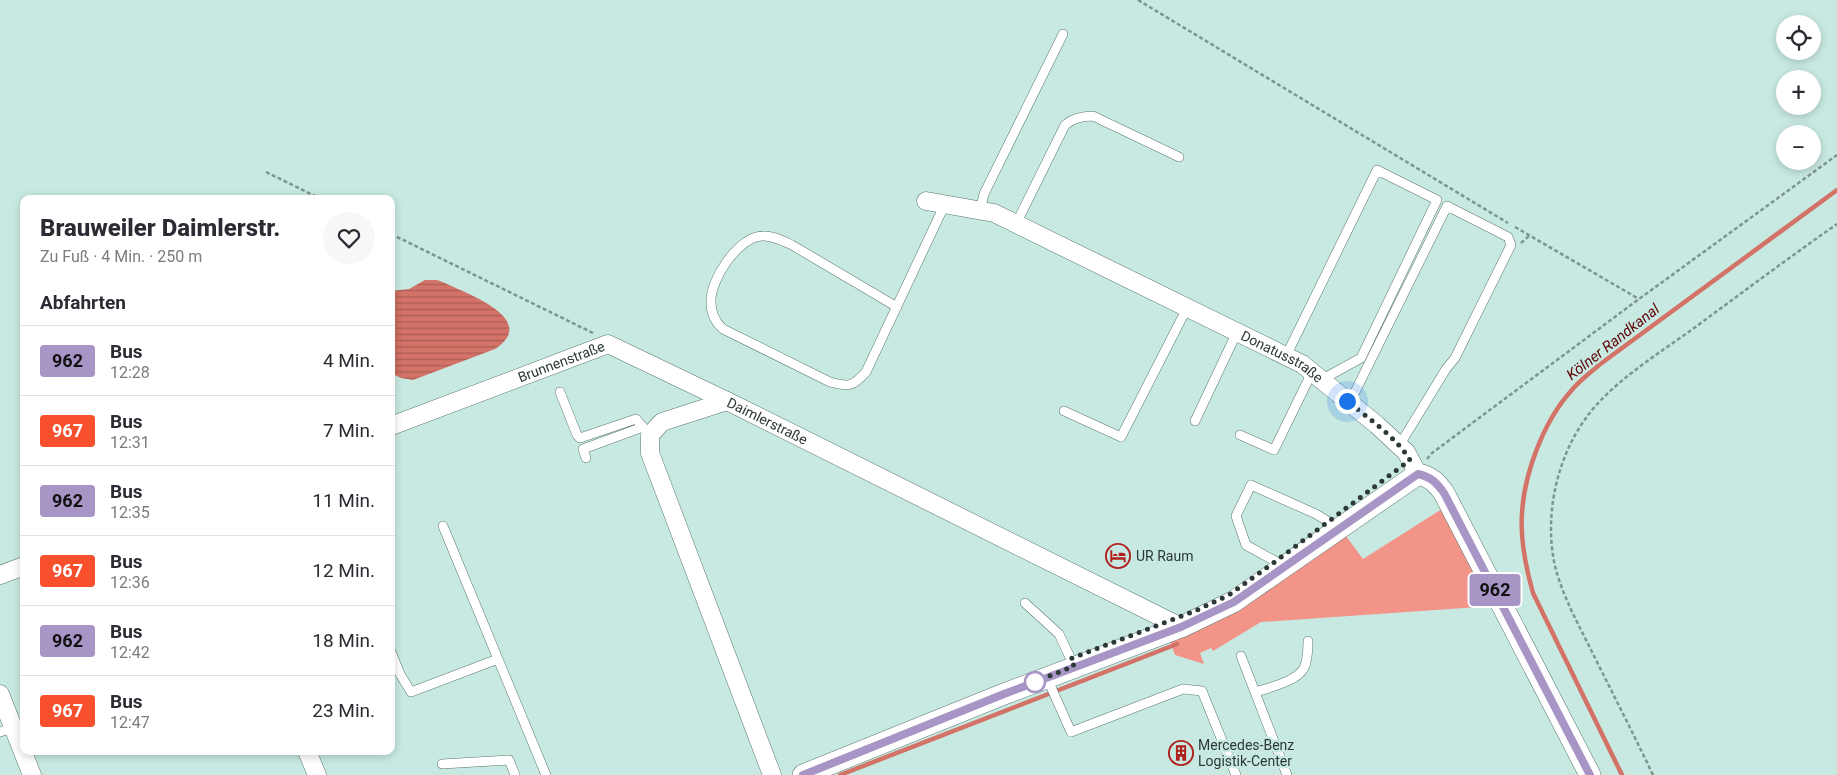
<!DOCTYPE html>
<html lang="de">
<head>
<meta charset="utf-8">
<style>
  :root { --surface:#fff; --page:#f7f7f7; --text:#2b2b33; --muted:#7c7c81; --line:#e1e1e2 }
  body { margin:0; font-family:Roboto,sans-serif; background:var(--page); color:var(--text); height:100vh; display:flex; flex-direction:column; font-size:19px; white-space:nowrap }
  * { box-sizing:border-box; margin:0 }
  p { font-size:16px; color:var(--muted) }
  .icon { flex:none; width:28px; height:28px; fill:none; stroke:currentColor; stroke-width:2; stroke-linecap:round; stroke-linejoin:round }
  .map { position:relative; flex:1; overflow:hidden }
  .details { position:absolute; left:20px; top:195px; width:375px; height:560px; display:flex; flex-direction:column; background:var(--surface); border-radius:10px; box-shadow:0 2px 8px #0003 }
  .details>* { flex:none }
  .badge { padding:0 10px; border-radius:4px; font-size:18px; line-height:32px }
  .buttons { position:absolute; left:1776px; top:15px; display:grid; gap:10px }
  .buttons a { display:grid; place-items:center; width:45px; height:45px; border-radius:50%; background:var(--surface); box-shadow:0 2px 8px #0003; font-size:25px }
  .you { position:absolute; width:25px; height:25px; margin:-12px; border:4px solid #fff; border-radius:50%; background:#1a73e8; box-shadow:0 0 0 8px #1a73e833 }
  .map>.badge { position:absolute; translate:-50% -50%; box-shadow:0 0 0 2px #fff }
  h2 { padding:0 20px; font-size:19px; line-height:45px }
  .round { display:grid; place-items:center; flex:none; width:52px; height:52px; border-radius:26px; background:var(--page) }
  .head { display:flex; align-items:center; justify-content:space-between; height:85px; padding:0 20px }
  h1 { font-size:24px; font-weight:800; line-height:38px }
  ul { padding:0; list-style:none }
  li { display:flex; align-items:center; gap:15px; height:70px; padding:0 20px; border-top:1px solid var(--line) }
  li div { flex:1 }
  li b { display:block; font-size:19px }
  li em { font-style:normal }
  li .badge { min-width:55px; font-weight:700; text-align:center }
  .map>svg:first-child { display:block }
</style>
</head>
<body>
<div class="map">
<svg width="1837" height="775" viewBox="0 0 1837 775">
  <defs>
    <pattern id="water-rules" width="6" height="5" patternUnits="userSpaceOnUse" patternTransform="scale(1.25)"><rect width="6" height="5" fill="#d37266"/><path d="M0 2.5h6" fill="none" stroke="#ac5f55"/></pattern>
  </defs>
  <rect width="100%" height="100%" fill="#c8e9e2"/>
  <path fill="#f39488" d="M1442 509 1493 606 1261 622 1213 651 1211 648 1200 653 1204 664 1175 655 1169 639 1343 532 1363 559Z"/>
  <path fill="url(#water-rules)" d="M425 280H437L445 283C467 294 540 319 495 349L413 380 401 378 391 373V291L409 289Z"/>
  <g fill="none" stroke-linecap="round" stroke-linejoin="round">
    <path stroke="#d37266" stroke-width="4.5" d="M840 775 1177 644
      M1622 775 1533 593C1526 568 1520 540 1522 514 1524 473 1544 421 1571 391 1579 381 1590 373 1599 365L1837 190"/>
    <defs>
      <path id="service" d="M980 211 984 194 1063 34
        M1016 224 1065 125C1073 118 1082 116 1093 116L1179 157
        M897 307 792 245C783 241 772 235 762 236 738 237 710 280 711 302 711 314 715 322 723 329L830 382C848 387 853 387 866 372L945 204
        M1286 356 1377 170 1437 200 1361 358 1321 380
        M560 392 577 435 580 438 636 419 650 435
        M1347 401 1355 392 1447 206 1508 237 1511 245 1455 358 1446 369 1399 446
        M1064 411 1121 437 1187 308
        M1195 421 1237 332
        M1240 435 1274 450 1312 372
        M586 458 583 449 643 427
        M443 526 546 775
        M1284 566 1246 545 1236 516 1251 485 1316 514 1339 528
        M1025 603 1059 634 1074 666
        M391 652 400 674 411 692 498 659
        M1241 656 1287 775
        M1047 678 1071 732 1183 689 1202 691 1236 775
        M1256 692C1270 687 1296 682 1304 668 1308 660 1308 650 1308 641
        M0 732 13 727
        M442 764 509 760 515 775"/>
      <g id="minor">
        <path id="s1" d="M926 201 994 213 1302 364 1377 425 1406 452 1418 474"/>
        <path d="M727 401 662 422 650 435V453L772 775"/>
        <path id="s2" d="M391 426 608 344 727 401 1181 627"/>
        <path d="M0 575 24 566"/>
        <path d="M0 694 32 775"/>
        <path d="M307 751 317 775"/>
      </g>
      <path id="tertiary" d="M803 775 1004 694 1181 627 1233 602 1418 474C1431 477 1436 482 1444 493L1590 775"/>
    </defs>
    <use href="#service" stroke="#5a7771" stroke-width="10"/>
    <use href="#minor" stroke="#5a7771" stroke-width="19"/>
    <use href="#tertiary" stroke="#5a7771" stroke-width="22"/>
    <path stroke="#7e9490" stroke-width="2.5" stroke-dasharray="4 2.5" stroke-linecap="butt" d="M1138 0 1508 223
      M266 172 321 199
      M1515 227 1639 299
      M391 234 593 333
      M1521 243 1529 236
      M1427 459 1432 453 1639 299 1837 155
      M1653 775C1634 735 1614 696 1594 656 1580 627 1563 598 1555 566 1544 517 1556 459 1586 418 1609 385 1656 355 1690 331 1739 295 1787 259 1837 224"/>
    <use href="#service" stroke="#fff" stroke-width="9"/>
    <use href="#minor" stroke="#fff" stroke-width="18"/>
    <use href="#tertiary" stroke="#fff" stroke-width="21"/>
  </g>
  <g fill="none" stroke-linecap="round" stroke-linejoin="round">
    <defs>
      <path id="line" d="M803 775 1004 694 1181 627 1234 602 1418 474C1431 477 1436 482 1444 493L1590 775"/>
    </defs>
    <use href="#line" stroke="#fff" stroke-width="11"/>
    <use href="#line" stroke="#a795c6" stroke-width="8"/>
    <path stroke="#2d3937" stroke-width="5" stroke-dasharray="0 9" d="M1035 682 1030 684 1074 666 1070 659 1195 611 1229 595 1276 561 1410 460C1396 437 1368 418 1347 401"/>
  </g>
  <defs>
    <symbol id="hotel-ring" viewBox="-11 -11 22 22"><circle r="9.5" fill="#c8e9e2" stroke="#b0201d" stroke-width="1.5"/><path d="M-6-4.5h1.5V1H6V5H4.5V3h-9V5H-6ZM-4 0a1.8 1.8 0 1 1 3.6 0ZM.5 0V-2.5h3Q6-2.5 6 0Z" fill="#b0201d"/></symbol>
    <symbol id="building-ring" viewBox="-11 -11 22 22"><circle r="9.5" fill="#c8e9e2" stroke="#b0201d" stroke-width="1.5"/><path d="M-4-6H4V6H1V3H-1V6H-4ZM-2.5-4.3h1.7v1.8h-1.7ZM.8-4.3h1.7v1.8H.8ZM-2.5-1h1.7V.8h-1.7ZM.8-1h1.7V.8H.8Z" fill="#b0201d"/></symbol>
  </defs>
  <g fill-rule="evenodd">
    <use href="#hotel-ring" x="1104" y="542" width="28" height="28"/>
    <use href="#building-ring" x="1167" y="739" width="28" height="28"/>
  </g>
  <circle fill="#fff" stroke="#a795c6" stroke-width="2.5" cx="1035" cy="682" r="10"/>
  <g text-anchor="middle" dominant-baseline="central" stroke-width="5" stroke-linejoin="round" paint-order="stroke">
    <g font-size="14" fill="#2d3937" stroke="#c8e9e2">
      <text stroke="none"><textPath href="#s1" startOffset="391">Donatusstraße</textPath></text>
      <text stroke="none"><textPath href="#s2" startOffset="182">Brunnenstraße</textPath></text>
      <text stroke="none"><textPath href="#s2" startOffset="409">Daimlerstraße</textPath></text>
    </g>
    <g font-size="14" fill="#2d3937" stroke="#c8e9e2" text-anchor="start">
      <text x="1136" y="556">UR Raum</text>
      <text x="1198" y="745">Mercedes-Benz<tspan x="1198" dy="16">Logistik-Center</tspan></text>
    </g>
    <g font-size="15" font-style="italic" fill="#600305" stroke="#c8e9e2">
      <text transform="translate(1613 342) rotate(-38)">Kölner Randkanal</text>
    </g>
  </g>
</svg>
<div class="buttons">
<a><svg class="icon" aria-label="locate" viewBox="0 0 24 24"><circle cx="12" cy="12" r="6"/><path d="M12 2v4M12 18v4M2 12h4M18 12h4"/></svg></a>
<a>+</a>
<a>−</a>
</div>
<div class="you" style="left:1347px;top:401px"></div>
<b class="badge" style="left:1495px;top:590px;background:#a795c6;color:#111">962</b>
<section class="details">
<div class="head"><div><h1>Brauweiler Daimlerstr.</h1><p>Zu Fuß · 4 Min. · 250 m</p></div><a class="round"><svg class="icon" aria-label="heart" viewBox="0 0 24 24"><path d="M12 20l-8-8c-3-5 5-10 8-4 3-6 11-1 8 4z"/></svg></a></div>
<h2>Abfahrten</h2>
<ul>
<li><span class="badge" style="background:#a795c6;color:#111">962</span><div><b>Bus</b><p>12:28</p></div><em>4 Min.</em></li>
<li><span class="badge" style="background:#f8502d;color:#fff">967</span><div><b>Bus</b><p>12:31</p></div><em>7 Min.</em></li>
<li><span class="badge" style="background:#a795c6;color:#111">962</span><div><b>Bus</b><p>12:35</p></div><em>11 Min.</em></li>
<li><span class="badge" style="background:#f8502d;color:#fff">967</span><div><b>Bus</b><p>12:36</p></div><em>12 Min.</em></li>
<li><span class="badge" style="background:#a795c6;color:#111">962</span><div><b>Bus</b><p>12:42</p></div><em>18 Min.</em></li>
<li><span class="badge" style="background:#f8502d;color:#fff">967</span><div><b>Bus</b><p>12:47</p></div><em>23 Min.</em></li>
</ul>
</section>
</div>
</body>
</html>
